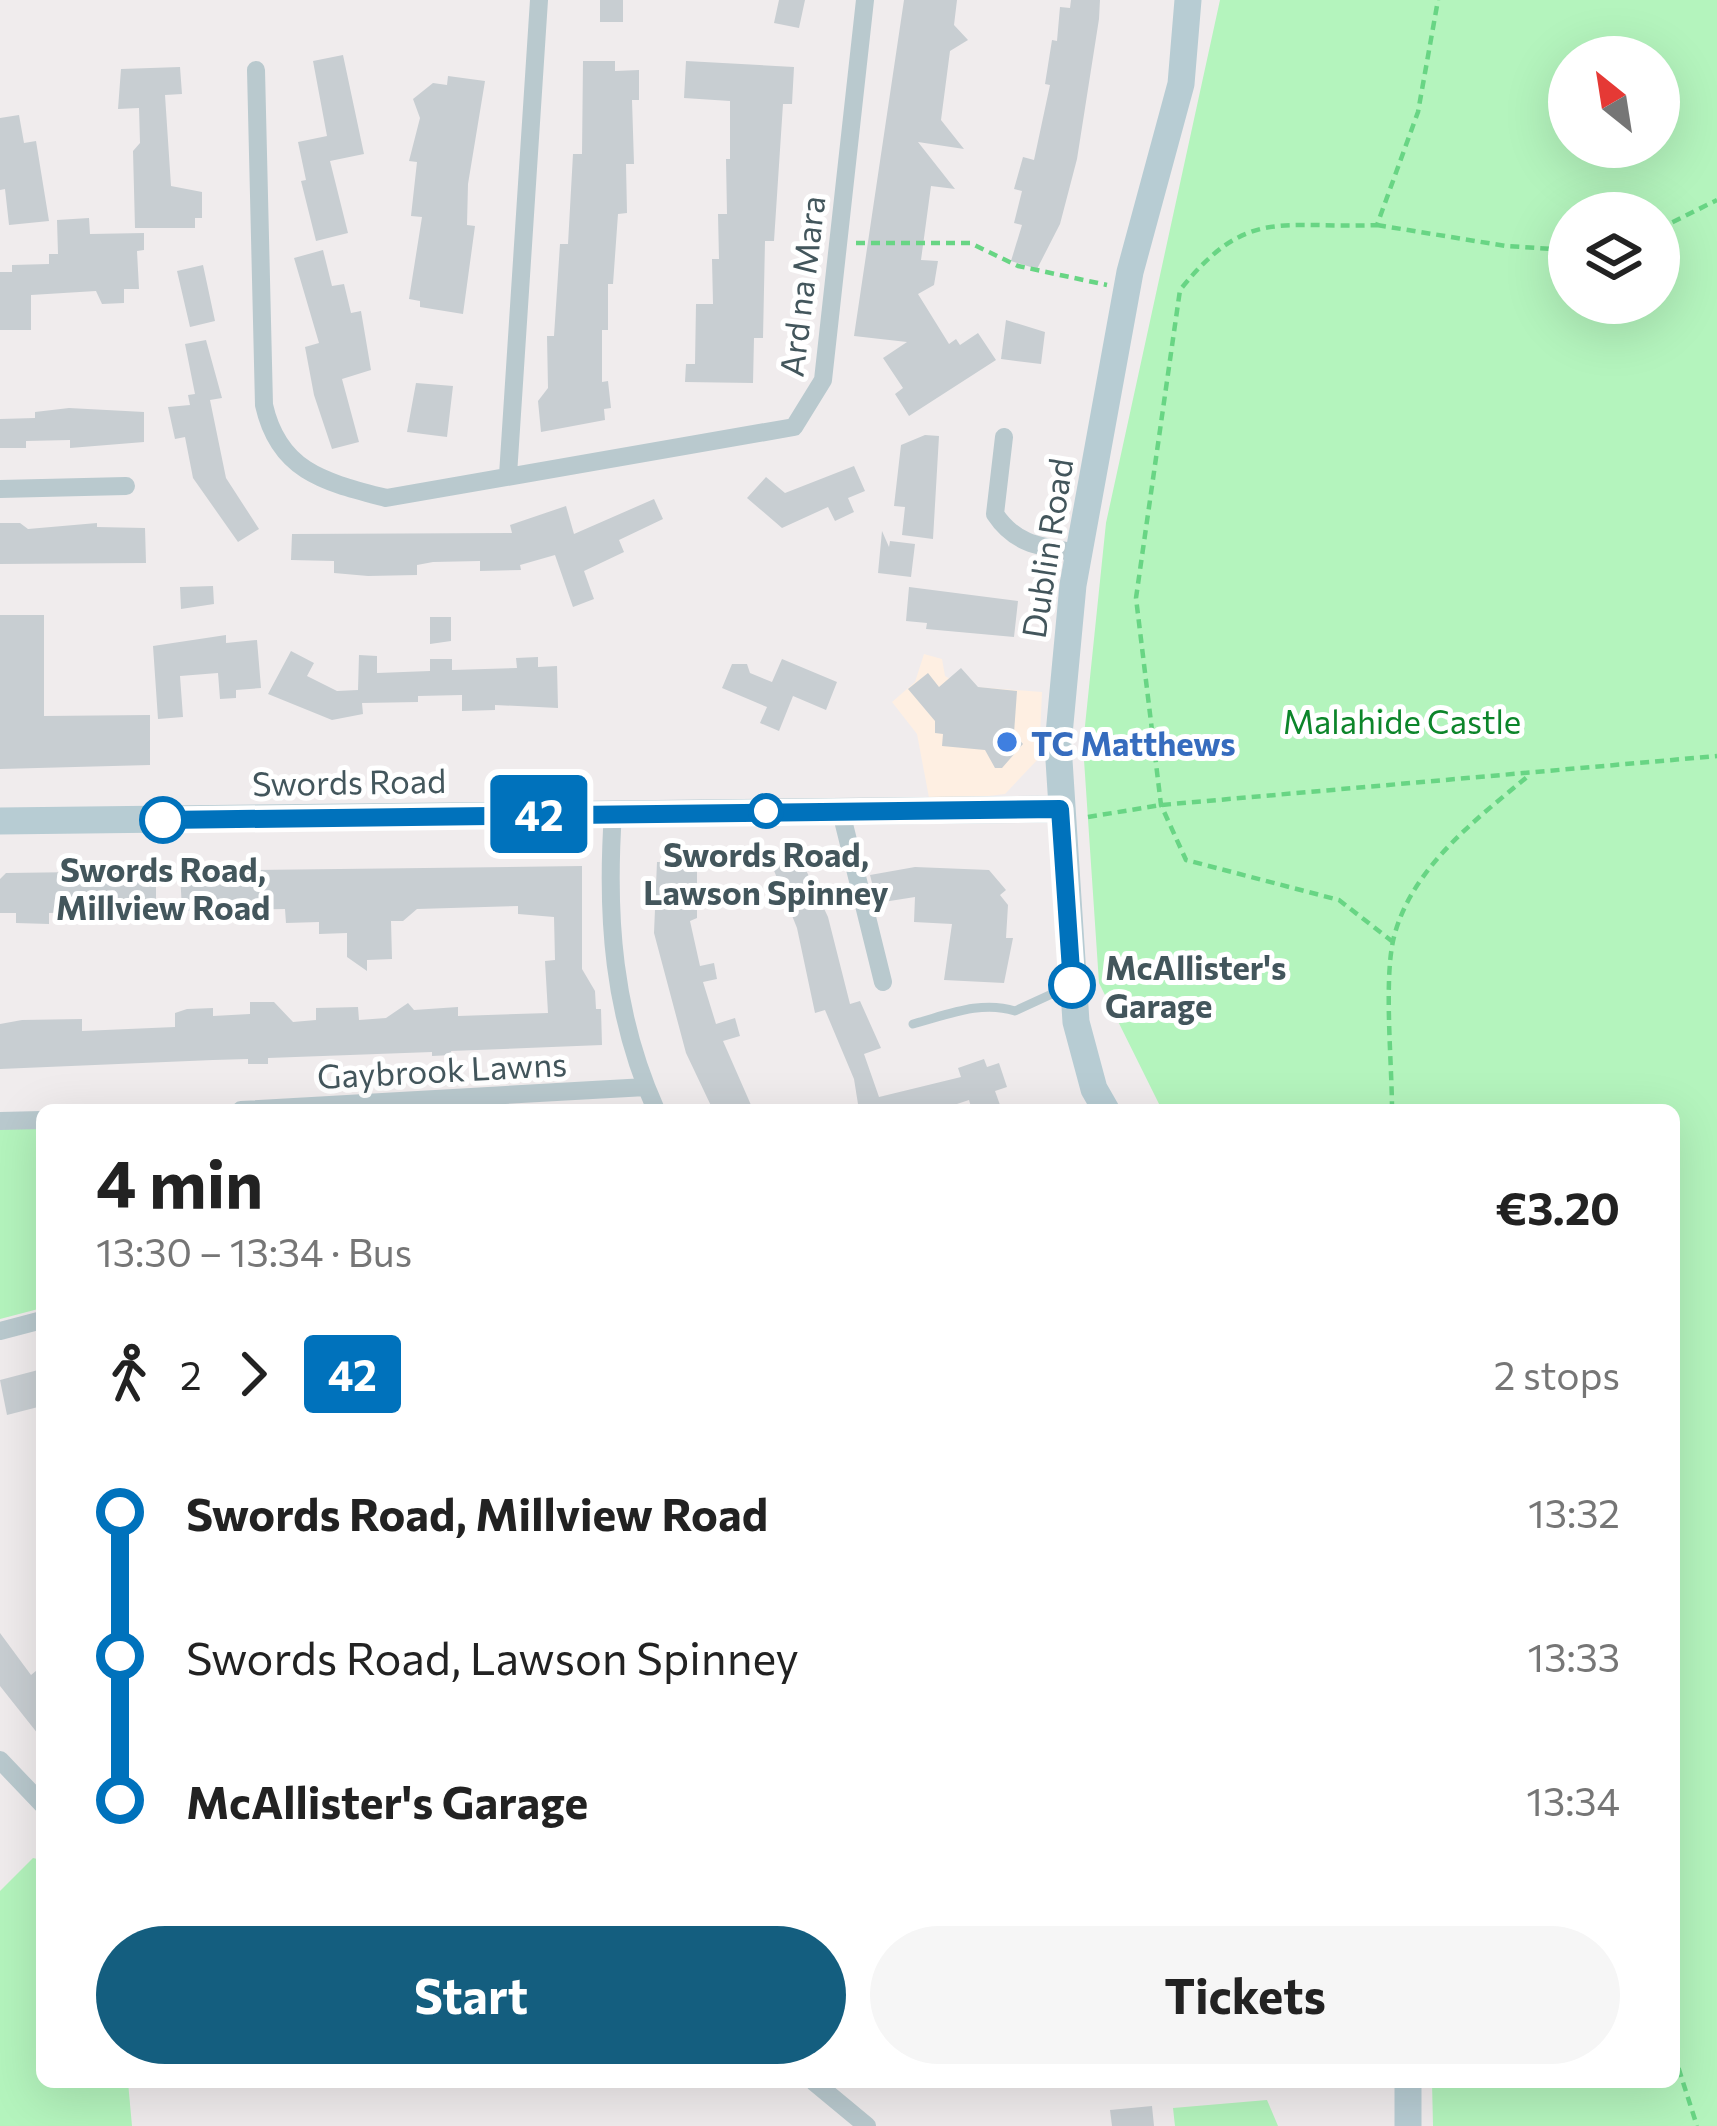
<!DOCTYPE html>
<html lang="en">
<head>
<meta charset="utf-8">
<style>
  :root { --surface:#fff; --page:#f6f6f6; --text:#222; --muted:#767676; --accent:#145e7f }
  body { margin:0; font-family:Commissioner,sans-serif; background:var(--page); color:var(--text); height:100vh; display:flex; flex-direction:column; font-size:45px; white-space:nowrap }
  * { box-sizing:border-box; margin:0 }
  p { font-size:39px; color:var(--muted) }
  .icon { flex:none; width:66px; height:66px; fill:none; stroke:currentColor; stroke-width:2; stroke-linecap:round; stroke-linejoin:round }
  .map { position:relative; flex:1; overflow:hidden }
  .details { position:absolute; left:36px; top:1104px; width:1644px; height:984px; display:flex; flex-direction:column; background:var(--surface); border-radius:18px; box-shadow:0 12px 48px #0002 }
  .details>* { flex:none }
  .badge { padding:0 24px; border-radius:9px; font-size:42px; line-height:78px }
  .needle { width:78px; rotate:330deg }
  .tools { position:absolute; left:1548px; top:36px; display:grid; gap:24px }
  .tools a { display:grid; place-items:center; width:132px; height:132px; border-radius:50%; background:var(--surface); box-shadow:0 12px 48px #0002; font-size:60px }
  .map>.badge { position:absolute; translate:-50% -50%; box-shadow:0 0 0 6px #fff }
  .legs { display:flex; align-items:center; gap:18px; height:132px; padding:0 60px; font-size:39px }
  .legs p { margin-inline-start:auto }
  .head { display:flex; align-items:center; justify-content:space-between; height:204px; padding:0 60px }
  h1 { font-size:66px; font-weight:700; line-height:90px }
  .cta { display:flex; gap:24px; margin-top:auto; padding:24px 60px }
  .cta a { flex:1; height:138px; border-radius:72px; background:var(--accent); color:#fff; font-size:48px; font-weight:700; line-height:138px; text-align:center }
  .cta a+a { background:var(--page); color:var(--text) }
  ul { padding:0 60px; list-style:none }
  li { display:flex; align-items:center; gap:42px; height:144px; font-size:45px }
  li i { display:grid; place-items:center; width:18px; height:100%; margin:0 15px; background:currentColor }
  li i::after { content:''; width:30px; height:30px; margin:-15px; border:9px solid; border-radius:50%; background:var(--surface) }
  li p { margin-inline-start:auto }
  li:first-child i { background:linear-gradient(#0000 50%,currentColor 0) }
  li:last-child i { background:linear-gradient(currentColor 50%,#0000 0) }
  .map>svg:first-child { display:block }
</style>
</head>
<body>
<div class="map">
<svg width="1717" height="2126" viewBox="0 0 1717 2126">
  <rect width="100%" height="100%" fill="#f0eced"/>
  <path fill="#feefe2" d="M924 654 942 659 945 676 962 686 1042 692 1039 758 1005 794 930 803 917 734 892 702 915 682Z"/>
  <path fill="#b4f4bd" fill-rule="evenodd" d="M1220 0H1717V2126H1433L1432 2082H1674V1110H1162L1099 983 1083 745 1106 523ZM1659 57V147H1569V57ZM1569 213H1659V303H1569Z
    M0 1128H42V1308L0 1319Z
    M33 1858 42 1860V2082H128L132 2126H0V1891Z
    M1267 2100 1278 2126H1175L1173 2108Z"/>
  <path fill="#c8ced2" d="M600 0H623V22H600Z
    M779 0H805L799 28 774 23Z
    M904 0H957L954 25 968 40 950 51 941 120 964 149 918 142 955 189 931 186 921 260 938 261 934 285 918 294 949 344 956 339 960 345 978 333 996 360 909 416 895 394 903 388 883 358 907 342 854 336Z
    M1071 0H1100L1099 19 1077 159 1060 224 1037 269 1011 261 1022 225 1014 223 1022 191 1014 189 1023 157 1034 160 1050 85 1045 84 1052 40 1057 41 1060 7 1070 8Z
    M343 55 364 154 330 161 348 233 316 241 301 181 306 180 298 142 327 136 313 61Z
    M583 61H615V71L639 70V100H632L634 164H626L627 213 618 214 613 284H608V330H602V382L608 381 611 408 604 409 605 420 541 432 538 401 548 388 547 336H554L560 244H568L573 154H582Z
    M686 61 794 67 792 104H783L774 241H765L763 338H754L753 383 685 382 686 364H695L696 304H713L712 259H719L718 214H727L726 159H730V101L684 98Z
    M180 67 182 94 165 95 171 186 202 192V218H195V228H135L133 151 140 143 139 108 118 109 121 69Z
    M448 76 485 81 468 184 467 225 475 226 463 314 420 307V301L409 299 422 217 411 216 417 162 409 161 420 118 413 99 433 83 447 85Z
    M19 115 24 143 36 141 49 221 9 225 5 189 0 190V118Z
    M89 218 90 234 144 233V250L137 251 139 289H124V303L102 304 96 291 31 295V330H0V272H12V265L49 264V254H58L57 220Z
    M323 250 332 286 344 284 351 313 361 311 371 370 342 379 359 442 332 449 314 395 305 347 319 343 294 258Z
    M203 265 215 321 190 327 177 271Z
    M1006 320 1045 332 1041 364 1001 359Z
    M206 340 222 398 210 400 226 478 259 529 238 542 193 478 185 437 175 439 168 407 190 405 188 395 195 394 185 344Z
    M416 383 453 386 447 437 407 432Z
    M69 408 144 412V442L70 448V440L26 441V448H0V419L35 418V412Z
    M925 435 939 436 933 539 902 535 905 507 894 506 901 445Z
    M854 466 865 491 848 498 854 512 835 521 828 507 782 528 747 498 766 477 785 493Z
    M654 499 663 519 619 540 624 552 584 571 594 599 573 607 555 555 520 565 521 570 480 571V561L433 562 417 565V575L368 576 334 573V561L291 560 292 534 512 533 510 525 566 506 574 534Z
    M0 523H20L28 529 97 523V527L145 528 146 563 0 564Z
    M882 531 889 547 890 541 915 544 911 577 878 573Z
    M213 586 214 604 181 609 180 587Z
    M909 587 1018 601 1014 637 926 629 927 623 906 621Z
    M0 615H44V716L150 715V765L0 769Z
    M430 617H451V641L430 644Z
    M226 635V643L257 640 261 688 236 690V698L220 699 218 673 180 676 183 717 158 719 153 646Z
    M291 651 314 663 307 676 337 691 358 690 359 655 377 656V673L430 671V659H452V670L517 668 516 658 538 657V667L557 666 558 708 495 705V710L462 711V695L418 696V702L362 703 363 714 332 720 268 694Z
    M782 659 837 682 826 710 793 696 779 731 760 723 767 707 722 688 732 664H747L750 673 772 682Z
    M961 668 978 687 1017 691 1014 733 1023 744 1002 768H995L985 750 942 746 943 734 935 733V721L908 689 928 673 939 687Z
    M798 853 828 917 850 1004 860 1001 881 1048 864 1054 879 1097 961 1077 958 1068 984 1059 987 1067 999 1063 1007 1087 995 1091 1000 1105 972 1110 969 1100 939 1110H850L858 1104 854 1079 825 1010 815 1013 797 928 771 863Z
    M657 862 697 863V918L690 921 700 966 714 963 717 979 703 982 716 1024 735 1018 740 1036 723 1041 751 1105 741 1110H713L686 1053 654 933Z
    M582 866V969L595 991 596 1009H601L602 1045 451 1051 452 1055 432 1056V1052L268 1058V1064H248V1059L213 1060 0 1069V1024L22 1020 82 1019V1031L175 1027V1013L187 1009 213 1008V1016L250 1014V1002H274L293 1022 316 1020V1008L358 1007 359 1020 386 1018 408 1003 414 1010 458 1007V1016L548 1013 545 961 555 960 554 917 518 914V906L417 909 403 921H391L392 959 367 960V971L347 957V933L319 934V922L286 923 285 909 182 911 180 871Z
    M915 867 989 870 1006 890 1000 895 1008 905 1006 938H1013L1004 983 944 980 952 924 914 922 915 897 877 903 870 875Z
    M156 871V910L49 913V924L16 923V913H0V879L6 873Z
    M42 1369V1406L7 1415 0 1380Z
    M0 1633 31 1675 42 1666V1739L0 1686Z
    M1152 2106 1154 2126H1112L1110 2110Z"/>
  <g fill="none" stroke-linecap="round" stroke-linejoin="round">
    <path stroke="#68d584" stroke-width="4.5" stroke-dasharray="9 6" stroke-linecap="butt" d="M1377 225 1506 246 1569 250
      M1659 229 1717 200
      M856 243H970L1018 266 1107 285
      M1088 817 1161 805 1717 756
      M1393 942 1339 900 1186 860 1161 805 1136 598 1180 290C1247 206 1281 229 1377 225L1418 112 1438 0
      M1392 1110C1392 1064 1384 984 1393 941 1409 870 1474 821 1527 777
      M1674 2054 1697 2126"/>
    <path stroke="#b9c9ce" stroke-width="9" d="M913 1024C947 1015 981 1000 1015 1011L1067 987"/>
    <path stroke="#b9c9ce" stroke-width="18" d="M256 70 264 405C279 472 325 482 386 498L794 427 823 380 865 0
      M1004 437 995 514C1016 546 1043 547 1079 553
      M508 475 539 0
      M0 489 126 486
      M840 808 883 982
      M613 813C606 917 613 1014 656 1110
      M241 1110 646 1087
      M0 1121 42 1120
      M0 1331 42 1320
      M0 1760 42 1804
      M814 2082 867 2126"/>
    <path stroke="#b7ccd3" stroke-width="27" d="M0 821 1060 809
      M1106 1110 1094 1089 1076 1022 1058 745 1073 585 1130 272 1181 84 1188 0
      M1408 2126V2082"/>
  </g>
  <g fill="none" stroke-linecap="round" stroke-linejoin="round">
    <defs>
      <path id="line-1" d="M163 820 1060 809 1072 985"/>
    </defs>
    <use href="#line-1" stroke="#fff" stroke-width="27"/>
    <use href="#line-1" stroke="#0072bc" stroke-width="18"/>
  </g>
  <circle fill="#3f7fe0" stroke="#fff" stroke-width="4.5" cx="1007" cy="742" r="12"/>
  <g fill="#fff" stroke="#0072bc" stroke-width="6">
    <circle cx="766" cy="811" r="15"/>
    <circle cx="163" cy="820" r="21"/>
    <circle cx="1072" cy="985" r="21"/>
  </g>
  <g text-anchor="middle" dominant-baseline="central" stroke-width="10" stroke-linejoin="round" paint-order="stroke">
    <g font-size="33" fill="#43565c" stroke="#fff">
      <text transform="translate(801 286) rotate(-83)">Ard na Mara</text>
      <text transform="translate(1046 548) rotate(-81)">Dublin Road</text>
      <text transform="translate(349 781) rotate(-1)">Swords Road</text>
      <text transform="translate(442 1069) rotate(-3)">Gaybrook Lawns</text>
    </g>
    <g font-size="33" fill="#0c852a" stroke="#fff">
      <text x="1402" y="720">Malahide Castle</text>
    </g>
    <g font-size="33" font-weight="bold" fill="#366cbe" stroke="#fff" text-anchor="start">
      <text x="1031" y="742">TC Matthews</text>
    </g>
    <g font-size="33" font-weight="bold" fill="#43565c" stroke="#fff">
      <text x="766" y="853">Swords Road,<tspan x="766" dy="38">Lawson Spinney</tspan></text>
      <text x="163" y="868">Swords Road,<tspan x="163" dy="38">Millview Road</tspan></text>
      <text x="1105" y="966" text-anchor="start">McAllister's<tspan x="1105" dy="38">Garage</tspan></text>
    </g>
  </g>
</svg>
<div class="tools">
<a><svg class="needle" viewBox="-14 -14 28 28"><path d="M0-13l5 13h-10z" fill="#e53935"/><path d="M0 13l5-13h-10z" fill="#767676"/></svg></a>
<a><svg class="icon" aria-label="layers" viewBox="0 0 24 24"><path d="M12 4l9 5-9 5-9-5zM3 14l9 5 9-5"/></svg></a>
</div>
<b class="badge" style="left:539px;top:814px;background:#0072bc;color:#fff">42</b>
<section class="details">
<div class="head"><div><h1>4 min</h1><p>13:30 – 13:34 · Bus</p></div><b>€3.20</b></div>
<div class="legs"><svg class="icon" aria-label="walk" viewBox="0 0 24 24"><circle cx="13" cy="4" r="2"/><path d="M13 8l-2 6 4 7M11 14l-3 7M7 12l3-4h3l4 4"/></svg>2<svg class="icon" aria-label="forward" viewBox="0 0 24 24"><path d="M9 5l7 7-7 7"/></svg><b class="badge" style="background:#0072bc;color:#fff">42</b><p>2 stops</p></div>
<ul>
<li><i style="color:#0072bc"></i><b>Swords Road, Millview Road</b><p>13:32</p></li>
<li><i style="color:#0072bc"></i><span>Swords Road, Lawson Spinney</span><p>13:33</p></li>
<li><i style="color:#0072bc"></i><b>McAllister's Garage</b><p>13:34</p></li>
</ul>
<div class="cta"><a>Start</a><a>Tickets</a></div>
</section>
</div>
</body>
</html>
